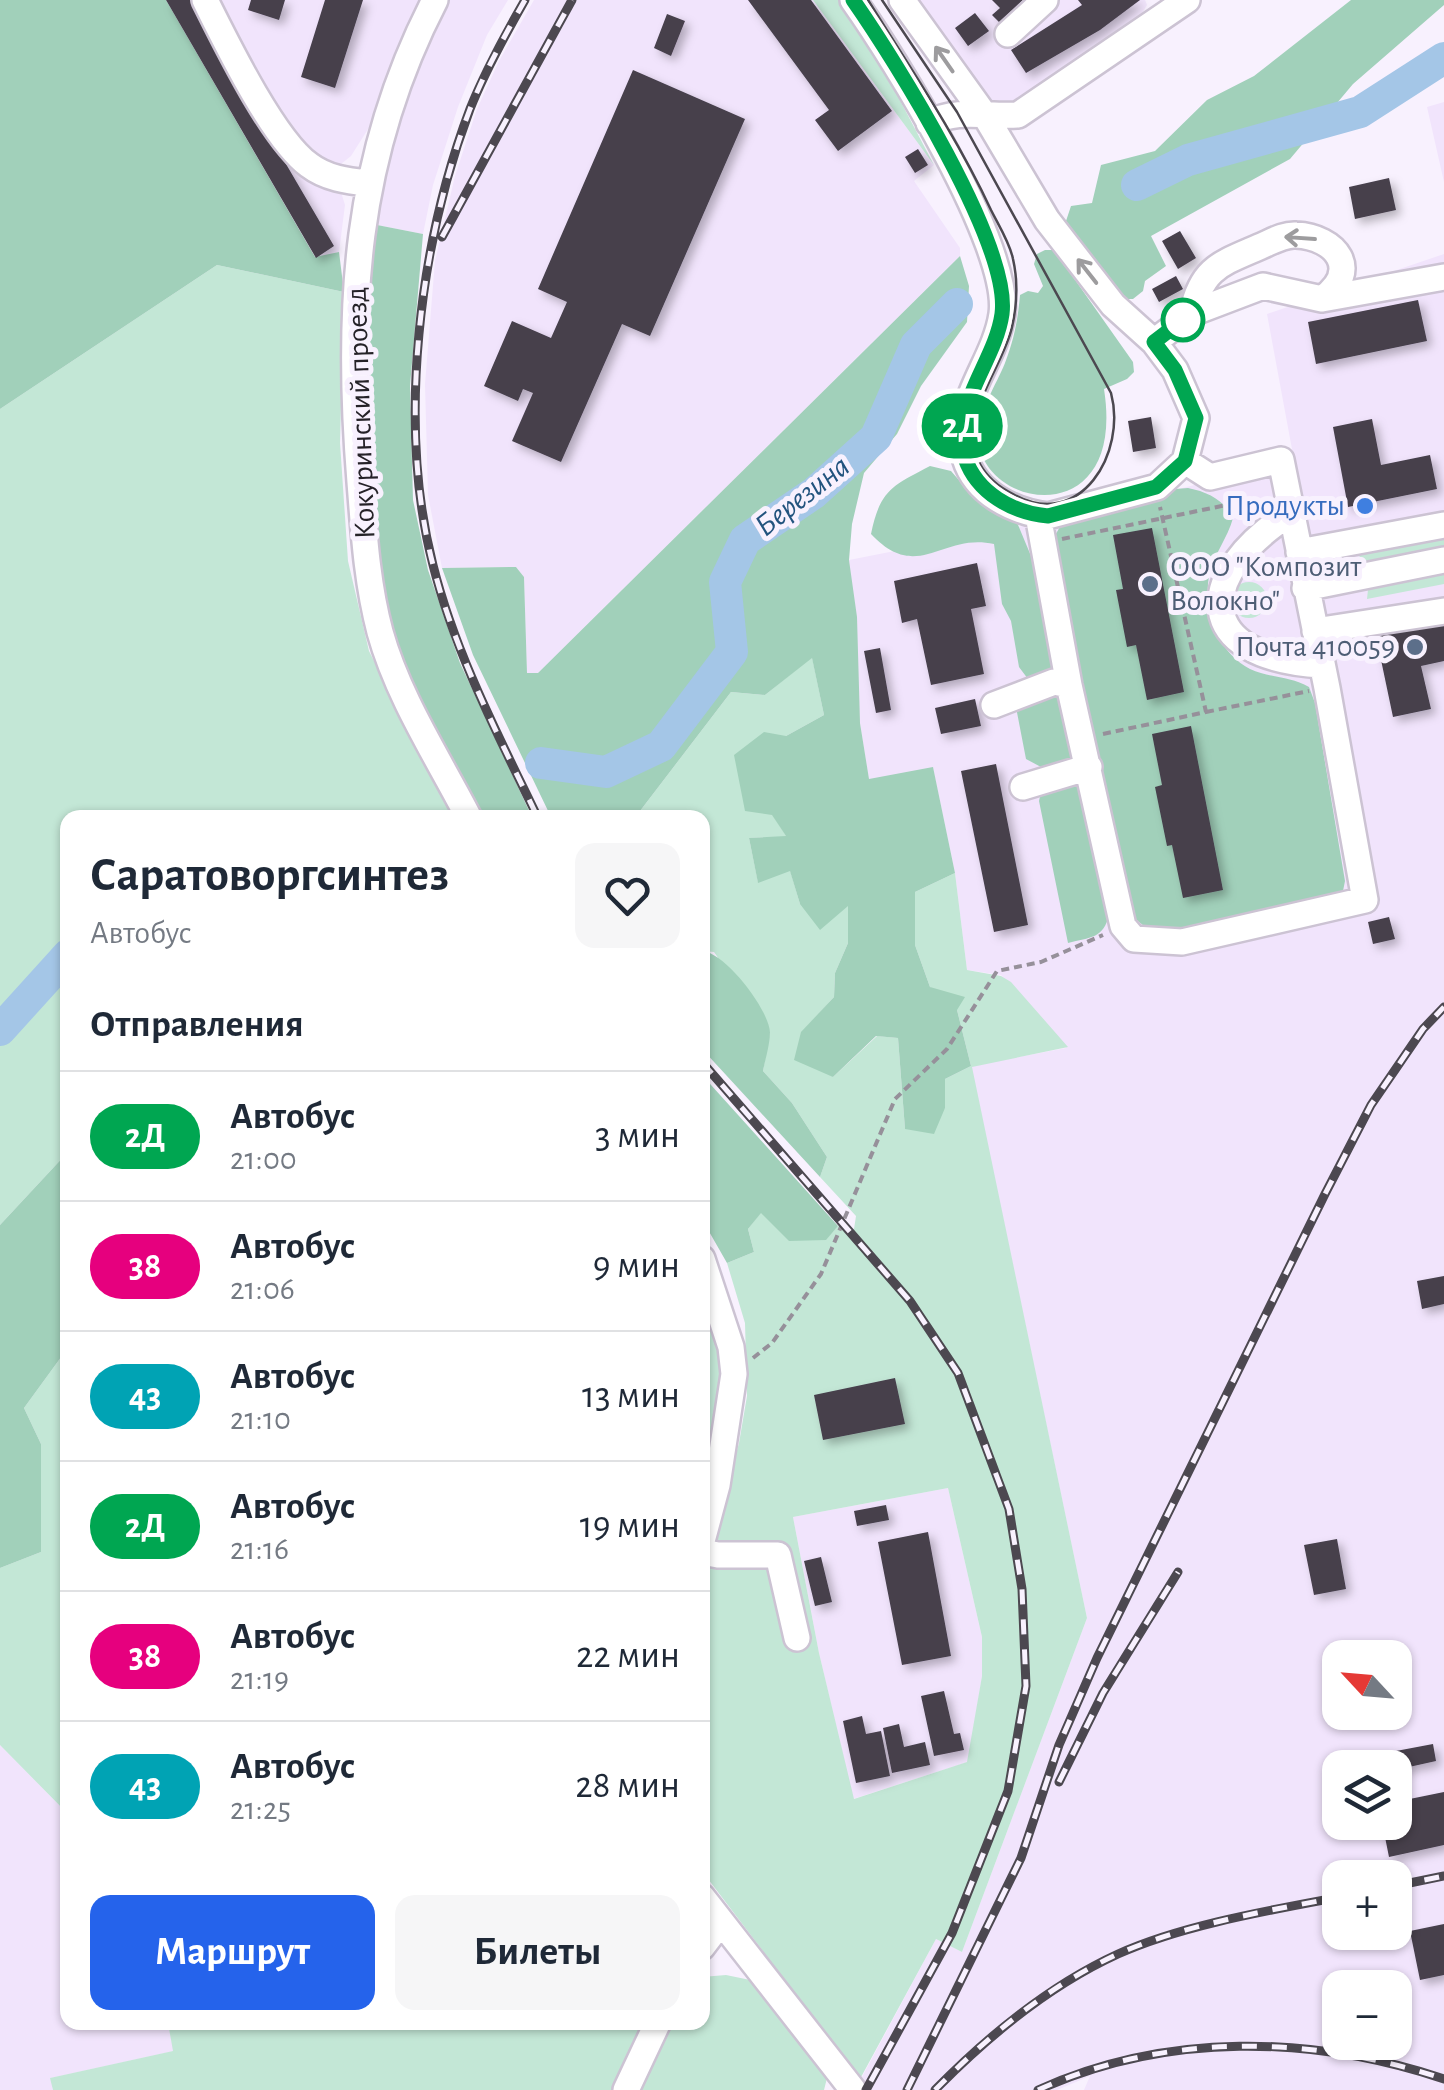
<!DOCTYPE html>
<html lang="ru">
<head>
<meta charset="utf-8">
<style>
  :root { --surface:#fff; --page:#f6f6f7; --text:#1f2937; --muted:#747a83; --line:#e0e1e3; --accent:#2563eb }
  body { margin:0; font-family:"Alegreya Sans",sans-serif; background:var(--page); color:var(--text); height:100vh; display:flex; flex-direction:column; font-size:38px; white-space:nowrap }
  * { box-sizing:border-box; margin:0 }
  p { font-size:32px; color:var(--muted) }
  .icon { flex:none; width:55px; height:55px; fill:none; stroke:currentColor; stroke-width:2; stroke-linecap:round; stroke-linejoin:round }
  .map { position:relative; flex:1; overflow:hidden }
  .side { position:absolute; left:60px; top:810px; width:650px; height:1220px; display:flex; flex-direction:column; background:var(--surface); border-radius:20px; box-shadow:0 2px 8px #0004 }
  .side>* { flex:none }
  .badge { padding:0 20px; border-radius:32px; font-size:35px; line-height:65px }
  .needle { width:65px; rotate:296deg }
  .buttons { position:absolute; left:1322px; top:1640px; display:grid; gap:20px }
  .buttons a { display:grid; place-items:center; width:90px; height:90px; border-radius:20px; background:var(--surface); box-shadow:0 2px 8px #0004; font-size:50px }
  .map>.badge { position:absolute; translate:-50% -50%; box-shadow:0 0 0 5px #fff }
  h2 { padding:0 30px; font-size:38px; line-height:90px }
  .round { display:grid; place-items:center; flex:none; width:105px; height:105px; border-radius:20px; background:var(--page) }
  .head { display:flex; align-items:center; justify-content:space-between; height:170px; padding:0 30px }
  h1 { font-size:48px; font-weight:600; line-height:75px }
  .button { display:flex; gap:20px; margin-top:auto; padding:20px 30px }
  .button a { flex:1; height:115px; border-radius:20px; background:var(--accent); color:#fff; font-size:40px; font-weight:600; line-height:115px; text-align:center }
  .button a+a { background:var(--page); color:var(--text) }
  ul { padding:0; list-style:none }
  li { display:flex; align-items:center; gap:30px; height:130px; padding:0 30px; border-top:2px solid var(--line) }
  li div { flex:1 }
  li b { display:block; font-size:38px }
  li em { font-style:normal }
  li .badge { min-width:110px; font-weight:700; text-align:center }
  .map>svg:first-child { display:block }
</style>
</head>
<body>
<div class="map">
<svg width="1444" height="2090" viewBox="0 0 1444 2090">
  <defs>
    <filter id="shadow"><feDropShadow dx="5" dy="5" stdDeviation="5" flood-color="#0004"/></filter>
  </defs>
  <rect width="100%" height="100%" fill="#f8f1fe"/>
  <path fill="#f1e4fc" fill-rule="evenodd" d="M166 0H424L370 126 351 156 341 164 324 167 341 192 345 205 339 252 316 258Z
    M442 0H508L487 35 458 107 433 185 423 234 372 224 388 137Z
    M534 0H813L934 165 914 181 960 248V256L538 673H527L524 577 516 567 442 568 428 495 425 384 435 261 455 176 477 109 499 61Z
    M910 0H1145L1147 5 1140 17 1013 104 996 105 982 100Z
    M1444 102V182L1427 107Z
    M1444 254V2090H1084L1090 2076 1057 2090H855L936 1939 962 1952 1087 1618 971 1066 1066 1048 1001 975 967 970 955 873 933 768 869 780 860 723 849 560 1063 518 1294 460 1267 314ZM1340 1658H1395V1712H1340ZM1340 1768H1395V1822H1340ZM1340 1878H1395V1932H1340ZM1340 1988H1395V2042H1340Z
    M948 1488 982 1637V1676L968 1762 853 1799 819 1653 793 1517Z
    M0 1745 67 1813 68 2022 168 2023 174 2051 51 2078 53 2090H0Z"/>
  <path fill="#c3e7d6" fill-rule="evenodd" d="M813 0H840L872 47 934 165Z
    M217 265 344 292 340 443 348 561 369 651 453 817 68 818 67 1153 0 1225V409Z
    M1444 530V549L1364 566 1356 549Z
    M1444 565V584L1367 599 1369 580Z
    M1231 600a18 18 0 1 1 36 0a18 18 0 1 1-36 0Z
    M812 657 824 715 786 736 772 814 787 837 749 838 758 882 790 870 800 904H848V943L835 973 834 997 802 1032 833 1077 877 1036 898 1038 905 1129 945 1108V1079L971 1066 957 1010 930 987 915 945V892L955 873 967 970 1001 976 1011 982 1068 1047 972 1067 1087 1618 962 1952 936 1939 860 2079 702 1871 703 1582 739 1443 747 1396 745 1323 727 1263 754 1252 748 1229 761 1212 825 1240 838 1226 854 1229 856 1216 820 1177 827 1157 792 1103 763 1071 770 1032 714 952 703 951 702 818 642 817 640 811 731 692 765 695ZM948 1488 982 1637V1676L967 1762 854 1799 819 1653 793 1517Z
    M703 1288 717 1337 722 1378 703 1497Z
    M67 1349V1813L0 1745V1568L41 1552V1444L24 1408Z
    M726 1975 755 1981 827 2078 824 2090H638L671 2023 702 2022V1977Z
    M168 2023H645L612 2090H53L50 2078 173 2051Z"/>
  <path fill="#a1d0ba" d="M0 0H166L315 257 339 252 344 292 217 265 0 409Z
    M1351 0H1444V5L1353 84 1290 159 1151 236 1166 266 1145 281 1143 291 1133 299H1123L1066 221 1071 206 1092 203 1101 165 1155 151 1207 100 1254 76Z
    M372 224 423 234 410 386 413 500 428 570 460 663 532 817H480C449 758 411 695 393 629 361 511 369 347 372 224Z
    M1045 250H1054L1133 362 1134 372 1127 379 1104 389C1127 535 978 510 978 435 979 411 996 385 1005 363 1014 340 1018 319 1020 295L1028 291 1038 293 1043 286 1034 264 1037 254Z
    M960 256 969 286 967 322 921 386 897 434 864 473 852 524 849 560 857 617 860 723 869 779 933 767 955 873 915 892V945L930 987 965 997 957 1010 971 1066 945 1079V1108L934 1134 905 1129 898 1038 876 1036 833 1077 794 1060 801 1032 834 997 835 973 848 943V906L820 930 800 904 790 871 758 883 749 838 786 836 772 815 745 811 734 755 764 732 786 736 824 715 812 658 765 695 731 692 640 811 642 817H551L473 655 442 568 516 567 524 577 527 673H538Z
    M930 466 951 471 964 486 1016 520 1036 568 1055 670 1028 679 1019 667 1011 621 1002 604 994 544C942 532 918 584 871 534 880 490 892 486 930 466Z
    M1188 488C1208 492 1224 500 1233 518 1228 538 1213 555 1209 576 1203 611 1217 652 1250 669 1269 678 1290 676 1309 687L1315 703 1345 881 1343 891 1335 899 1167 931 1144 926 1133 917 1067 623 1053 539 1061 525 1150 491Z
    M1049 695 1061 698 1075 754 1070 763 1041 767 1026 759 1015 702Z
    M1075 781 1081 785 1109 914C1104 939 1090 937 1068 943L1039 801 1041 792Z
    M703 951C726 954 768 1008 770 1032 770 1044 765 1060 763 1071L792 1103 827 1157 820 1177 703 1050Z
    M702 1075 838 1226 826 1240 789 1241 761 1213 748 1229 754 1252 727 1263 703 1221Z
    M67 1153V1349L24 1408 41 1444V1552L0 1568V1225Z"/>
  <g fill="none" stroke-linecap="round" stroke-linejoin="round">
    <path stroke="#a4c6e7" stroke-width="32" d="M1137 185 1188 160 1360 112 1444 58
      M541 763 606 772 661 746 732 652 725 582 745 540 814 493 876 437 916 345 957 304
      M0 1030 68 955"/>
  </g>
  <path fill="#463f4c" filter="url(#shadow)" d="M166 0H190L334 246 316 258Z
    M251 0H285L279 20 248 10Z
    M325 0H363L335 88 301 77Z
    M748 0H811L892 111 838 151 815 120 829 110Z
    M992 0H1023L999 22 992 15 1000 8Z
    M1078 0H1140L1100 30 1026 73 1011 50 1082 5Z
    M975 13 989 31 968 46 955 28Z
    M667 14 685 21 671 56 654 48Z
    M633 70 745 119 650 336 622 324 561 462 512 441 533 393 523 389 518 401 484 386 512 321 551 338 567 302 538 289Z
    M918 149 928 165 915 173 905 157Z
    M1389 178 1396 210 1355 219 1349 187Z
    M1180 231 1196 258 1178 269 1162 241Z
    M1176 276 1183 289 1159 302 1152 289Z
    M1418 300 1427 341 1316 364 1308 322Z
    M1151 417 1156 448 1133 452 1128 421Z
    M1372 419 1381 465 1430 455 1437 489 1348 507 1333 427Z
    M1152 528 1184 692 1147 700 1136 645 1127 647 1116 590 1123 589 1113 535Z
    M977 563 986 606 971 609 984 674 931 685 917 619 902 623 894 581Z
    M1444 621V661L1421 666 1431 709 1393 717 1376 636Z
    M880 648 891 710 876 713 864 651Z
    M975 699 981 726 941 734 935 708Z
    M1191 726 1223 890 1183 898 1172 845 1167 846 1155 787 1162 785 1152 734Z
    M996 764 1028 925 994 932 961 771Z
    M1389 917 1395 939 1373 944 1368 922Z
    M1444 1276V1304L1422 1309 1417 1281Z
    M895 1378 905 1424 823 1440 814 1395Z
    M886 1505 889 1520 857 1526 854 1511Z
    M928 1532 951 1656 902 1665 878 1542Z
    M1337 1539 1346 1589 1314 1595 1304 1545Z
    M821 1557 832 1602 815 1606 804 1561Z
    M944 1691 954 1734 960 1733 964 1750 934 1756 921 1696Z
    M862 1716 866 1734 881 1731 890 1776 856 1783 843 1721Z
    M899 1724 904 1747 925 1742 930 1765 892 1773 883 1728Z
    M1433 1744 1436 1761 1400 1769 1396 1751Z
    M1444 1792V1845L1389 1857 1382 1822H1395V1802Z
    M1444 1924V1975L1420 1980 1410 1931Z"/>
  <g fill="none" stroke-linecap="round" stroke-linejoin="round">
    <defs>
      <path id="minor" d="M205 0C226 42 273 139 309 165 326 178 347 181 368 183
        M435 0C354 156 346 310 360 482 364 533 367 583 380 632 398 697 438 758 469 818
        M853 0C895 59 1011 246 1002 314 995 363 949 407 965 458 976 494 1014 512 1048 516L1157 487 1185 461 1196 418 1175 370 1154 342 1113 305 1047 220 986 117 902 0
        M1008 34 1045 0
        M929 123C959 108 985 117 1018 115L1187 0
        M1192 313C1202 268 1220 264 1259 247 1271 242 1284 234 1296 235 1336 237 1362 270 1322 299
        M1154 342 1192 313 1263 286 1322 299 1444 277
        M1291 513C1193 575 1192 658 1322 665
        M1038 515 1069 685 1123 926 1134 939 1182 942 1365 900 1327 688 1281 460 1210 477 1185 461
        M1299 552 1444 525
        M1305 588 1444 560
        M1315 631 1444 611
        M994 705 1054 682 1069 685
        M1023 787 1089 767
        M702 1259 731 1347 734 1374 717 1485 702 1541
        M702 1552 718 1555H778L797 1638
        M702 1897 853 2090
        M702 1947 721 1922
        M626 2090 658 2022"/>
    </defs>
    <use href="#minor" stroke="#ccc3d3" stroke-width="30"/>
    <path stroke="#96909a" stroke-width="4" stroke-dasharray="8 5" stroke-linecap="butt" d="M1062 539 1241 502
      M1206 712 1309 691
      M1103 734 1206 712 1160 507
      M753 1358 772 1343 821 1274 895 1099 947 1049 997 971 1041 962 1103 935"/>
    <use href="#minor" stroke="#fff" stroke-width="25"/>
    <path stroke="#4c4850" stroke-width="2.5" d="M868 0C911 69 957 137 991 210 999 226 1010 243 1013 259 1018 281 1017 305 1012 327 1003 368 955 421 980 464 987 477 999 487 1013 494 1081 532 1127 452 1111 393L957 112 882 0"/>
    <defs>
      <path id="rail" d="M525 0C505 35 485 71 470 109 419 244 397 424 433 565 455 653 499 737 538 818
        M442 237 572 0
        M702 1062 910 1301 958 1373 1009 1509 1022 1589 1026 1686 1008 1791 952 1933 866 2090
        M1059 1782 1103 1693 1178 1572
        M1395 1886 1444 1876
        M907 2090 1021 1858 1059 1745 1097 1658 1325 1194 1371 1105 1423 1029 1444 1007
        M935 2090C988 2036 1048 1986 1118 1954 1182 1925 1271 1910 1340 1897
        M1038 2090C1166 2032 1312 2035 1444 2079"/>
    </defs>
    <use href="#rail" stroke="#4c4850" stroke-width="9"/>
    <use href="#rail" stroke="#f8f1fe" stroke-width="5" stroke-dasharray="15" stroke-linecap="butt"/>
  </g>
  <defs><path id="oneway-shaft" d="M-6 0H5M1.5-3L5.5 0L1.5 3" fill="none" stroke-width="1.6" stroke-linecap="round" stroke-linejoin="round" transform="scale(2.5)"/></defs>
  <g stroke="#9d9c9e">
    <use href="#oneway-shaft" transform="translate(944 59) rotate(-125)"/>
    <use href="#oneway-shaft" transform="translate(1300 238) rotate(-176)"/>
    <use href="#oneway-shaft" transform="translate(1087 271) rotate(-128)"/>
  </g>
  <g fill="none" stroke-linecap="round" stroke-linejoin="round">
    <defs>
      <path id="line" d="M853 0C895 60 1011 245 1002 314 995 363 949 407 965 458 977 493 1013 513 1048 516L1156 487 1185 461 1196 418 1175 370 1154 342 1192 313"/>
    </defs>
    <use href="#line" stroke="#fff" stroke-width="22"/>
    <use href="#line" stroke="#00a651" stroke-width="15"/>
  </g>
  <circle fill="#fff" stroke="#00a651" stroke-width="5" cx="1183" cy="320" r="20"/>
  <circle fill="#3f7fe0" stroke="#f8f1fe" stroke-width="4" cx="1365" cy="506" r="10"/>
  <g fill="#5c6f8a" stroke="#f8f1fe" stroke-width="4">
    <circle cx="1150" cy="584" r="10"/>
    <circle cx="1415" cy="647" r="10"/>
  </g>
  <g text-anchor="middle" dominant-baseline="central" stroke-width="10" stroke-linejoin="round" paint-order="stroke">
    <g font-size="30" fill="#252228" stroke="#f8f1fe">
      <text transform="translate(361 413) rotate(-92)">Кокуринский проезд</text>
    </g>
    <g font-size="30" fill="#366cbe" stroke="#f8f1fe" text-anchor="end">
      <text x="1345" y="506">Продукты</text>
    </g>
    <g font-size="30" fill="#4e5e75" stroke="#f8f1fe" text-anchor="start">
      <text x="1170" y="567">ООО "Композит<tspan x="1170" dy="34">Волокно"</tspan></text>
      <text x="1395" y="647" text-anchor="end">Почта 410059</text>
    </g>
    <g font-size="32" font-style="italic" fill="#22537e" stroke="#f8f1fe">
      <text transform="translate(802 496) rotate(-38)">Березина</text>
    </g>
  </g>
</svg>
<div class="buttons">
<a><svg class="needle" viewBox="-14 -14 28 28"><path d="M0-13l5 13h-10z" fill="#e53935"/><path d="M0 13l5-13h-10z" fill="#747a83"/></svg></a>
<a><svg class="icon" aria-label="layers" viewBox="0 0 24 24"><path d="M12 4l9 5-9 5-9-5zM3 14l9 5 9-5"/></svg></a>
<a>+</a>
<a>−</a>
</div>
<b class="badge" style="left:962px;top:426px;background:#00a651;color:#fff">2Д</b>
<section class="side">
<div class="head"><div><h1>Саратоворгсинтез</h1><p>Автобус</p></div><a class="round"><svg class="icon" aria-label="heart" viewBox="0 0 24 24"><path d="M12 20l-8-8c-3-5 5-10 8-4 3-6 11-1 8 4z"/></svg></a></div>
<h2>Отправления</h2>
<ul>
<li><span class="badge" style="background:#00a651;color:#fff">2Д</span><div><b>Автобус</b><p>21:00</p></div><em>3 мин</em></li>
<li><span class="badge" style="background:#e6007e;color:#fff">38</span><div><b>Автобус</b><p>21:06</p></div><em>9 мин</em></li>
<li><span class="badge" style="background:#00a3b4;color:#fff">43</span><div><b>Автобус</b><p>21:10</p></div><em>13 мин</em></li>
<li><span class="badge" style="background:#00a651;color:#fff">2Д</span><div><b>Автобус</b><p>21:16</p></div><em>19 мин</em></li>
<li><span class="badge" style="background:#e6007e;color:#fff">38</span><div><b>Автобус</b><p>21:19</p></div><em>22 мин</em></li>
<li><span class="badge" style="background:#00a3b4;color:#fff">43</span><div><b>Автобус</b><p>21:25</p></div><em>28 мин</em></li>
</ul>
<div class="button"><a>Маршрут</a><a>Билеты</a></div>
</section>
</div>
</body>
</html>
